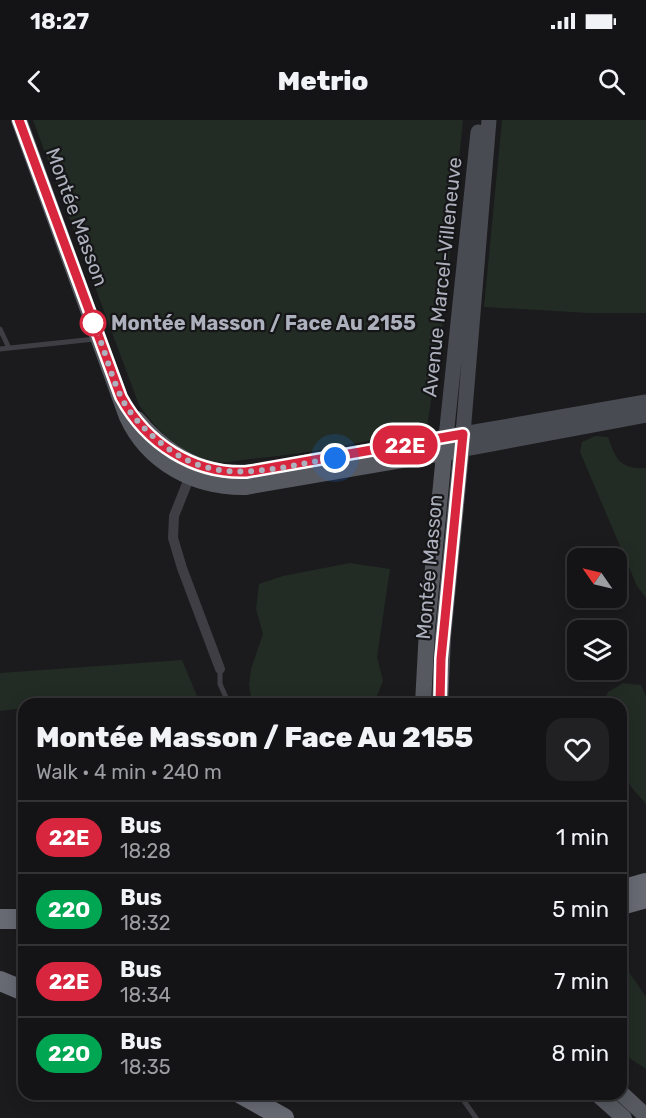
<!DOCTYPE html>
<html lang="en">
<head>
<meta charset="utf-8">
<style>
  :root { --surface:#141416; --page:#212123; --text:#f1f3f6; --muted:#9d9ea1; --line:#333335 }
  body { margin:0; font-family:Rubik,sans-serif; background:var(--page); color:var(--text); height:100vh; display:flex; flex-direction:column; font-size:22px; white-space:nowrap }
  * { box-sizing:border-box; margin:0 }
  p { font-size:20px; color:var(--muted) }
  .icon { flex:none; width:33px; height:33px; fill:none; stroke:currentColor; stroke-width:2; stroke-linecap:round; stroke-linejoin:round }
  .map { position:relative; flex:1; overflow:hidden }
  .sheet { position:absolute; left:18px; top:578px; width:609px; height:402px; display:flex; flex-direction:column; background:var(--surface); border-radius:18px; box-shadow:0 3px 15px #0003,0 0 0 2px var(--line) }
  .sheet>* { flex:none }
  .badge { padding:0 12px; border-radius:20px; font-size:21px; line-height:39px }
  .needle { width:39px; rotate:304deg }
  .buttons { position:absolute; left:567px; top:428px; display:grid; gap:12px }
  .buttons a { display:grid; place-items:center; width:60px; height:60px; border-radius:12px; background:var(--surface); box-shadow:0 3px 15px #0003,0 0 0 2px var(--line); font-size:30px }
  .you { position:absolute; width:30px; height:30px; margin:-15px; border:4px solid #fff; border-radius:50%; background:#1a73e8; box-shadow:0 0 0 9px #1a73e833 }
  .map>.badge { position:absolute; translate:-50% -50%; box-shadow:0 0 0 3px #fff }
  .round { display:grid; place-items:center; flex:none; width:63px; height:63px; border-radius:18px; background:var(--page) }
  .summary { display:flex; align-items:center; justify-content:space-between; height:102px; padding:0 18px }
  h1 { font-size:28px; font-weight:800; line-height:45px }
  ul { padding:0; list-style:none }
  li { display:flex; align-items:center; gap:18px; height:72px; padding:0 18px; border-top:2px solid var(--line) }
  li div { flex:1 }
  li b { display:block; font-size:22px }
  li em { font-style:normal }
  li .badge { min-width:66px; font-weight:700; text-align:center }
  .status { display:flex; justify-content:space-between; align-items:center; height:42px; padding:0 30px; background:var(--surface); direction:ltr }
  .status svg { height:16px; fill:currentColor }
  header { display:flex; justify-content:space-between; align-items:center; height:78px; padding:0 18px; background:var(--surface); font-size:27px; font-weight:800 }
  .map>svg:first-child { display:block }
</style>
</head>
<body>
<div class="status"><b>18:27</b><svg viewBox="0 0 49 12"><path d="M0 12V9h3v3zM5 12V6h3v6zM10 12V3h3v9zM15 12V0h3v12zM26 1h20v11H26zM47 4h2v5h-2z"/></svg></div>
<header><svg class="icon" aria-label="back" viewBox="0 0 24 24"><path d="M15 5l-7 7 7 7"/></svg>Metrio<svg class="icon" aria-label="search" viewBox="0 0 24 24"><circle cx="10" cy="10" r="6"/><path d="M15 15l6 6"/></svg></header>
<div class="map">
<svg width="646" height="998" viewBox="0 0 646 998">
  <rect width="100%" height="100%" fill="#1b1b1d"/>
  <path fill="#222c24" d="M33 0H463L442 211 427 307C370 321 309 334 250 339 239 340 225 344 214 342 180 335 158 311 139 285Z
    M502 0H646V193H589L484 187Z
    M595 316 608 317C616 340 620 349 646 348V478L637 466 580 332 582 322Z
    M350 443 390 449 377 537 383 561 374 583H252L249 565 251 549 263 514 256 489 259 464 283 456Z
    M182 540 200 583 24 584V588L0 591V553Z
    M623 563 641 565 646 576V684L632 668 621 649V584L603 583 608 572Z
    M621 840 646 877V949L632 940 621 930Z"/>
  <g fill="none" stroke-linecap="round" stroke-linejoin="round">
    <path stroke="#3e3e44" stroke-width="5" d="M0 209 9 228
      M0 229 95 219
      M220 549V564L229 584
      M409 581V584
      M459 974 476 998"/>
    <path stroke="#3e3e44" stroke-width="10" d="M192 351 174 396 173 418 182 448 220 549"/>
    <path stroke="#494b52" stroke-width="15" d="M489 0 463 314 646 282
      M446 317 478 12
      M460 330 646 295"/>
    <path stroke="#575961" stroke-width="16" d="M19 0 127 297C148 343 195 368 245 367L460 330
      M137 299C158 324 184 344 217 351 248 357 282 347 313 341 363 333 413 324 463 314L443 517 440 584
      M423 584 427 509 445 324
      M621 973 646 996
      M597 974 624 998"/>
    <path stroke="#676a73" stroke-width="20" d="M621 770 646 763
      M621 785 646 778
      M0 799H24
      M0 861 24 871
      M241 974 284 998"/>
  </g>
  <g fill="none" stroke-linecap="round" stroke-linejoin="round">
    <defs>
      <path id="line" d="M19 0 121 277C146 323 193 354 246 352L463 314 441 539 440 584"/>
    </defs>
    <use href="#line" stroke="#fff" stroke-width="14"/>
    <use href="#line" stroke="#d7263d" stroke-width="9"/>
    <path stroke="#adb1bd" stroke-width="6" stroke-dasharray="0 10.8" d="M93 203C104 225 110 255 122 279 131 296 146 311 161 323 215 369 273 348 335 338"/>
  </g>
  <circle fill="#fff" stroke="#d7263d" stroke-width="3" cx="93" cy="203" r="12"/>
  <g text-anchor="middle" dominant-baseline="central" stroke-width="4.5" stroke-linejoin="round" paint-order="stroke">
    <g font-size="20" fill="#adb1bd" stroke="#161618">
      <text transform="translate(77 97) rotate(70)">Montée Masson</text>
      <text transform="translate(442 157) rotate(-84)">Avenue Marcel-Villeneuve</text>
      <text transform="translate(429 447) rotate(-85)">Montée Masson</text>
    </g>
    <g font-size="20" font-weight="bold" fill="#adb1bd" stroke="#161618" text-anchor="start">
      <text x="111" y="203">Montée Masson / Face Au 2155</text>
    </g>
  </g>
</svg>
<div class="buttons">
<a><svg class="needle" viewBox="-14 -14 28 28"><path d="M0-13l5 13h-10z" fill="#e53935"/><path d="M0 13l5-13h-10z" fill="#9d9ea1"/></svg></a>
<a><svg class="icon" aria-label="layers" viewBox="0 0 24 24"><path d="M12 4l9 5-9 5-9-5zM3 14l9 5 9-5"/></svg></a>
</div>
<div class="you" style="left:335px;top:338px"></div>
<b class="badge" style="left:405px;top:325px;background:#d7263d;color:#fff">22E</b>
<section class="sheet">
<div class="summary"><div><h1>Montée Masson / Face Au 2155</h1><p>Walk · 4 min · 240 m</p></div><a class="round"><svg class="icon" aria-label="heart" viewBox="0 0 24 24"><path d="M12 20l-8-8c-3-5 5-10 8-4 3-6 11-1 8 4z"/></svg></a></div>
<ul>
<li><span class="badge" style="background:#d7263d;color:#fff">22E</span><div><b>Bus</b><p>18:28</p></div><em>1 min</em></li>
<li><span class="badge" style="background:#00a651;color:#fff">22O</span><div><b>Bus</b><p>18:32</p></div><em>5 min</em></li>
<li><span class="badge" style="background:#d7263d;color:#fff">22E</span><div><b>Bus</b><p>18:34</p></div><em>7 min</em></li>
<li><span class="badge" style="background:#00a651;color:#fff">22O</span><div><b>Bus</b><p>18:35</p></div><em>8 min</em></li>
</ul>
</section>
</div>
</body>
</html>
